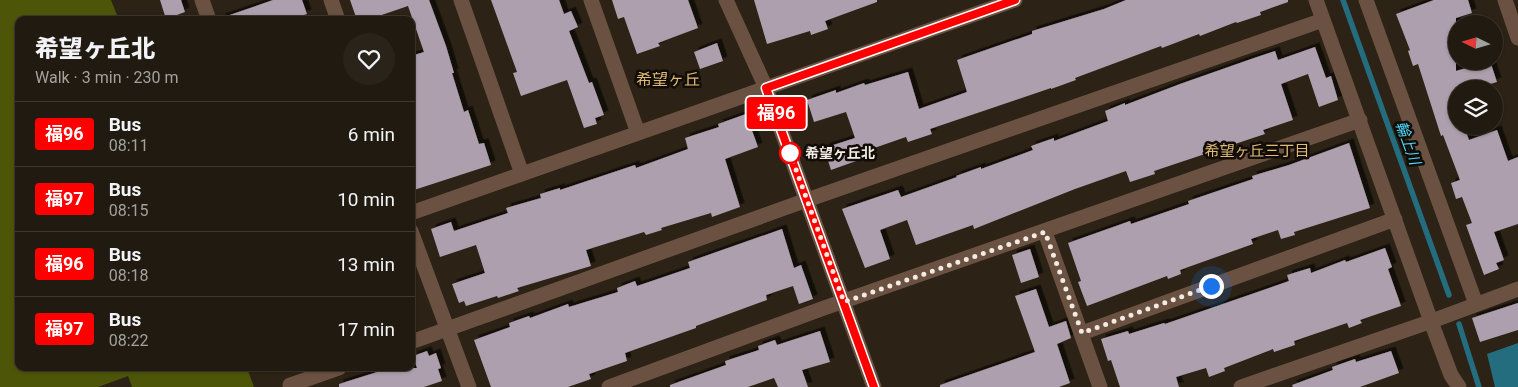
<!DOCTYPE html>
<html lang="en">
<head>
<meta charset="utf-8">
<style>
  :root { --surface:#211a10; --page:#292319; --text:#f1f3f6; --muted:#a2a19f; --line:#3e3830 }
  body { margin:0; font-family:Roboto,"Noto Sans JP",sans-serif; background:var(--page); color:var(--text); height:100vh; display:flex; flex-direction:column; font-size:19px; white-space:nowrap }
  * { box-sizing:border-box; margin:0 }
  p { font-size:16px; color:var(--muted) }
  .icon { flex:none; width:28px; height:28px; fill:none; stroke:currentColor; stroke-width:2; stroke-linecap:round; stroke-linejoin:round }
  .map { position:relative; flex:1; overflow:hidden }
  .panel { position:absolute; left:15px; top:16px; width:400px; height:355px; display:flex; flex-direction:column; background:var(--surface); border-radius:10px; box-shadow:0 1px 4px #0004,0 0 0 1px var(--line) }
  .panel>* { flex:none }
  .badge { padding:0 10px; border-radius:4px; font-size:18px; line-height:32px }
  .needle { width:32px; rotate:275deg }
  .tools { position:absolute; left:1448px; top:15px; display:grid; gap:10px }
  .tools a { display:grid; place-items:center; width:55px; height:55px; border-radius:50%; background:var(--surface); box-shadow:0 1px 4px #0004,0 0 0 1px var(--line); font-size:25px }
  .you { position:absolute; width:25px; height:25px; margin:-12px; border:4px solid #fff; border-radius:50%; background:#1a73e8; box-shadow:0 0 0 8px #1a73e833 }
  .map>.badge { position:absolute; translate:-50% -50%; box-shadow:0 0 0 2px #fff }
  .round { display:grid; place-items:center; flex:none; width:52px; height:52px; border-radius:26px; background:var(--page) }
  .head { display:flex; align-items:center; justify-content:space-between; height:85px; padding:0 20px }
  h1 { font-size:24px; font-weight:800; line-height:38px }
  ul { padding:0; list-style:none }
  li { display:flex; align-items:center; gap:15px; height:65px; padding:0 20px; border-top:1px solid var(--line) }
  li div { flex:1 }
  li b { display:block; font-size:19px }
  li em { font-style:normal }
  li .badge { min-width:55px; font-weight:700; text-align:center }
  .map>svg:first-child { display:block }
</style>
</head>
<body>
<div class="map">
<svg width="1518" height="387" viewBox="0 0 1518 387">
  <defs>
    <filter id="shadow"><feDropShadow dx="4.5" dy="-4.5" stdDeviation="0" flood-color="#0009"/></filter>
  </defs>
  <rect width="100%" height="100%" fill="#2c2215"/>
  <path fill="#4d5608" d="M0 0H111L119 20H19V368H247L254 387H132L128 376 98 387H0Z"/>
  <path fill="#246d7f" d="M1518 343V387H1495L1487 354Z"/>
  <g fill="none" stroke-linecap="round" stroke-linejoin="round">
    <path stroke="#246d7f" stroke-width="5.5" d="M1343 0 1449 295
      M1459 324 1479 387"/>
  </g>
  <path fill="#ad9fad" filter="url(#shadow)" d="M160 0H181L185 12 166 19Z
    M273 0H302L307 14 289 20H221V18Z
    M350 0H429L446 46 454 73H452L464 112 468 110 479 144 484 143 491 165 414 190 411 182V56L424 52 408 6 367 20H357Z
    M491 0H559L564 14 571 11 578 27 569 31 589 83 592 82 604 115 595 118 597 124 584 128 567 80 521 96 513 73 517 72Z
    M612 0H688L698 28 658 43 660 46 637 54 624 17 618 19Z
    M754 0H877V2L825 21 828 29 811 35 810 31 767 44Z
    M1126 0H1288V2L1260 12 1261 15 1237 23 1236 22 1200 36 1199 34 1162 48 1161 46 1075 78 1076 80 1051 89V88L930 129 932 134 908 142 906 137 857 154 859 160 831 170 824 148 855 138 846 112 814 122 807 100 836 90V93L864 83 865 85 908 72 919 109 967 92 957 60 1032 34V31L1104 9Z
    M1434 0H1468L1472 13 1456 18V71L1490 61 1497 82 1474 89H1456V126H1464L1469 140 1497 130 1508 161 1518 157V224L1494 232 1504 260 1496 263 1499 269 1484 275 1466 225 1472 223 1462 197 1456 199 1451 183 1460 180 1443 135 1441 136 1418 64 1413 66 1408 51 1410 50 1396 14Z
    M717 43 723 61 700 69 694 52Z
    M1315 47 1326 78 1331 76 1338 100 1319 107 1308 74 1281 84 1293 120 1263 130 1265 134 1154 171 1155 174 1130 182 1126 171 1075 189 974 229 973 225 916 245 907 220 880 230 890 259 865 268 842 209 898 190 901 197 957 177 956 176 981 167V169L1033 150 1031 146 1054 138V141L1108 121 1105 111 1125 103V105L1180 84 1254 58 1275 51 1278 60Z
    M746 114 758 147 725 159 740 207 712 217 711 213 661 228 662 230 646 235 644 232 586 250 591 266 517 288 519 291 498 298 497 296 466 306 464 301 459 303 452 284 485 273 476 245 440 257 431 229 451 222 454 231 508 213 506 208 541 198 540 194 560 188V190L635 165 636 168 688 149 685 138 719 127 718 124Z
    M1349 143 1370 208 1294 232 1295 235 1281 239 1278 230 1251 239 1253 244 1180 270 1181 274 1168 279 1167 276 1087 306 1078 282 1081 281 1068 243 1130 221 1131 224 1189 204 1188 201 1253 179 1252 176 1289 165Z
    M782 229 794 268 801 265 813 299 799 304 793 286 766 295 767 300 696 326V328L625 353 627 361 589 374 591 379 568 387H491L474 340 510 327 509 323 529 316 530 318 568 304 569 307 618 292 617 288 635 281 637 286 690 268 688 262Z
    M1385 248 1392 267 1388 269 1401 306 1360 320 1362 323 1349 328 1347 323 1294 341 1295 345 1274 352 1273 349 1224 368 1225 371 1209 377 1206 368 1176 377 1179 387H1120L1111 360 1108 361 1101 339 1128 331 1129 334 1164 323 1165 324 1289 281 1287 275 1310 268 1311 273 1345 260 1346 262Z
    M1030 249 1039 277 1021 283 1012 255Z
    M1036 289 1049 327 1066 321 1071 338 1057 344 1070 383 1059 387H940V385L1035 352 1015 296Z
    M1518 303V330L1480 342 1472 318Z
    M820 331 830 362 802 370 808 387H778L774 378 748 387H670V385L726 365 725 361 759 350 758 346 775 340 777 345Z
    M427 351 429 356 436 353 441 368 438 369 442 381 424 387H339V384L390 368H417L413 356Z
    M1391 351 1399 373 1360 387H1293L1292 385 1333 370 1332 367 1355 359 1356 362Z"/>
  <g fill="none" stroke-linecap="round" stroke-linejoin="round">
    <path stroke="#6b5141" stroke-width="15" d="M202 0 209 20
      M331 0 338 20
      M461 0 522 174
      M591 0 638 133
      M1316 0 1433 327 1451 375 1459 387
      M1366 0 1476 304
      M1505 0 1518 38
      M411 213 766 88 726 0
      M411 231 469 387
      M1045 232 1100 387
      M1082 333 1395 219
      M411 342 807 200 1323 20
      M291 387 290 385 339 368
      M609 387 824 308 1360 120
      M874 387 766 88 1015 0
      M1241 387 1432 321 1518 289"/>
  </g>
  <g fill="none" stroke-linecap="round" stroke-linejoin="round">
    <defs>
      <path id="line" d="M874 387 766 88 1015 0"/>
    </defs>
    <use href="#line" stroke="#fff" stroke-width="11"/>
    <use href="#line" stroke="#f00" stroke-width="8"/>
    <path stroke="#f2ece3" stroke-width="5" stroke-dasharray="0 9" d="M790 153 844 302 1045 232 1082 333 1211 286"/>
  </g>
  <circle fill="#fff" stroke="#f00" stroke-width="2.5" cx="790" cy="153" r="10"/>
  <g text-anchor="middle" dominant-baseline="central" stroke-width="5" stroke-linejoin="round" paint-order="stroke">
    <g font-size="14" font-weight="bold" fill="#f2ece3" stroke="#110c07" text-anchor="start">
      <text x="805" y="153">希望ヶ丘北</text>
    </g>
    <g font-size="15" font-style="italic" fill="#4ed7f9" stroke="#110c07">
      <text transform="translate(1408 143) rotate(70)">輪上川</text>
    </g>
    <g font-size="15" fill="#e1bb74" stroke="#110c07">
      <text x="1257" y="151">希望ヶ丘三丁目</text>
    </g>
    <g font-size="16" fill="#e1bb74" stroke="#110c07">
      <text x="668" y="79">希望ヶ丘</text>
    </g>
  </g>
</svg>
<div class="tools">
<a><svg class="needle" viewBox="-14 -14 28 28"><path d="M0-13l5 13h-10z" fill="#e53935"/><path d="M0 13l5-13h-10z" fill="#a2a19f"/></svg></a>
<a><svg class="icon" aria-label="layers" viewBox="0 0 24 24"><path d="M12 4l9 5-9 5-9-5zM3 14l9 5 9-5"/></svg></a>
</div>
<div class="you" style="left:1211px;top:286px"></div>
<b class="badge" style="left:776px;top:113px;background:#f00;color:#fff">福96</b>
<section class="panel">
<div class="head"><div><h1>希望ヶ丘北</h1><p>Walk · 3 min · 230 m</p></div><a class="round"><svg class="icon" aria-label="heart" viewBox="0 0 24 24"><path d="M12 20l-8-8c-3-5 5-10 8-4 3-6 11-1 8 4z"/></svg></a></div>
<ul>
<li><span class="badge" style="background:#f00;color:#fff">福96</span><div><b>Bus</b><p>08:11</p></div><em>6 min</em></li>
<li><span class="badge" style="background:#f00;color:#fff">福97</span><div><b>Bus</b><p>08:15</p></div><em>10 min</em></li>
<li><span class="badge" style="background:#f00;color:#fff">福96</span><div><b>Bus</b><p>08:18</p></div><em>13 min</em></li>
<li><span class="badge" style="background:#f00;color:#fff">福97</span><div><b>Bus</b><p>08:22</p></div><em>17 min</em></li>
</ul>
</section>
</div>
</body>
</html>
